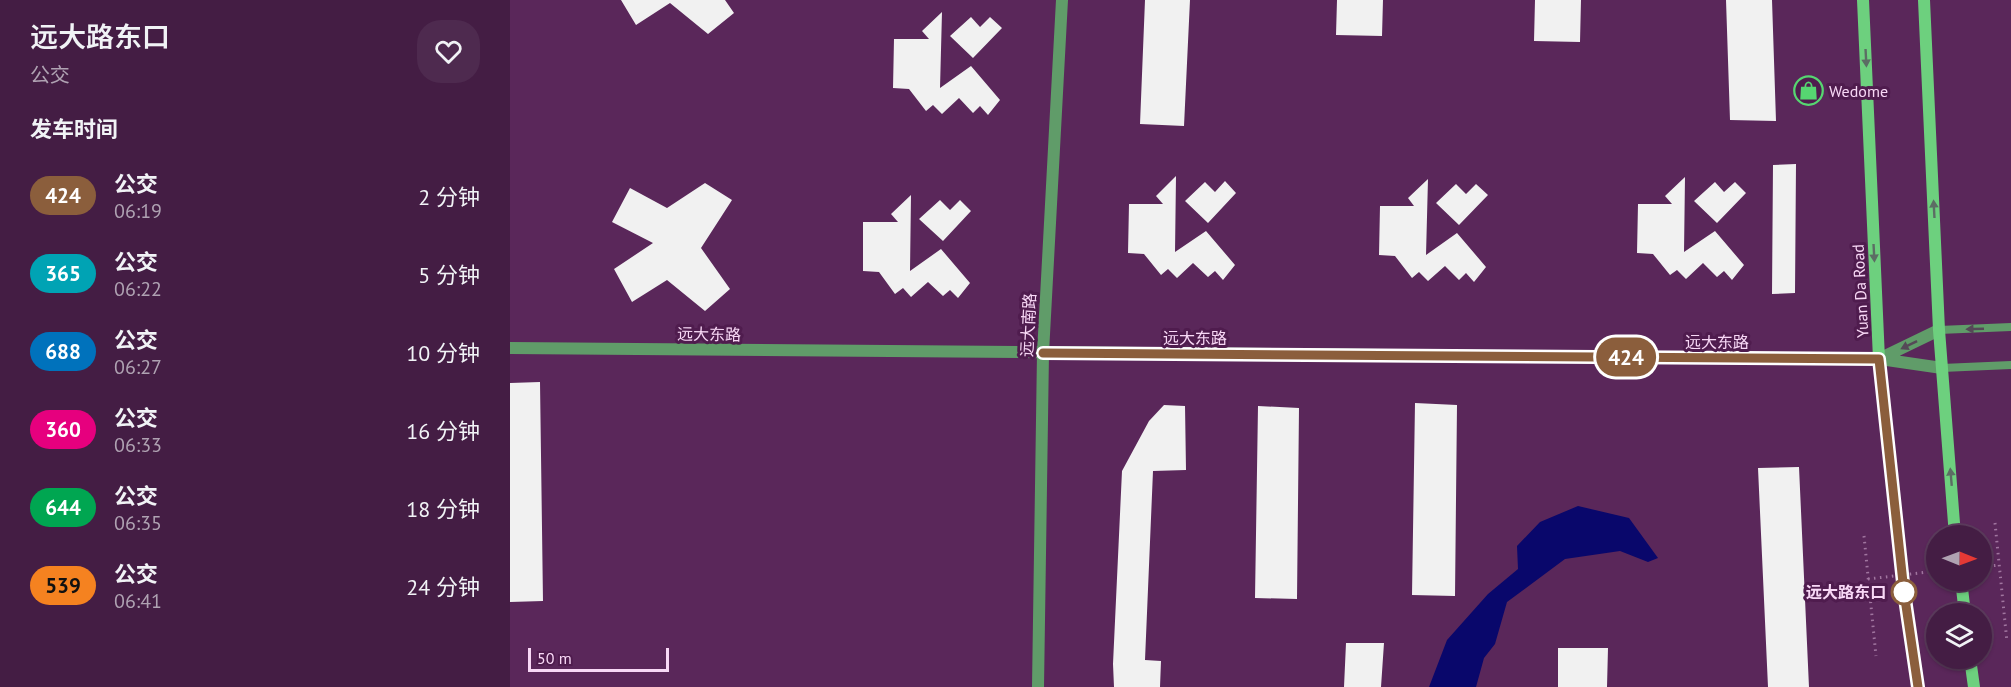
<!DOCTYPE html>
<html lang="zh">
<head>
<meta charset="utf-8">
<style>
  :root { --surface:#441d44; --page:#4e2a4f; --text:#f1f3f6; --muted:#afa2b2; --line:#5c3b5d }
  body { margin:0; font-family:"PT Sans","Noto Sans SC",sans-serif; background:var(--page); color:var(--text); height:100vh; display:flex; flex-direction:column; font-size:22px; white-space:nowrap }
  * { box-sizing:border-box; margin:0 }
  p { font-size:20px; color:var(--muted) }
  .icon { flex:none; width:33px; height:33px; fill:none; stroke:currentColor; stroke-width:2; stroke-linecap:round; stroke-linejoin:round }
  .map { position:relative; flex:1; overflow:hidden }
  .side { display:flex; flex-direction:column; background:var(--surface); width:510px }
  .side>* { flex:none }
  .badge { padding:0 12px; border-radius:20px; font-size:21px; line-height:39px }
  .needle { width:39px; rotate:91deg }
  .fabs { position:absolute; left:1416px; top:525px; display:grid; gap:12px }
  .fabs a { display:grid; place-items:center; width:66px; height:66px; border-radius:50%; background:var(--surface); box-shadow:0 2px 4px #0004,0 0 0 2px var(--line); font-size:30px }
  .scale { position:absolute; left:18px; bottom:15px; width:141px; box-sizing:border-box; padding-left:6px; border:3px solid #f8d8f6; border-top:0; font-size:16px; line-height:21px; white-space:nowrap; color:#f8d8f6; -webkit-text-stroke:4px #4f1c4e; paint-order:stroke }
  .map>.badge { position:absolute; translate:-50% -50%; box-shadow:0 0 0 3px #fff }
  h2 { padding:0 30px; font-size:22px; line-height:54px }
  .round { display:grid; place-items:center; flex:none; width:63px; height:63px; border-radius:24px; background:var(--page) }
  .summary { display:flex; align-items:center; justify-content:space-between; height:102px; padding:0 30px }
  h1 { font-size:28px; font-weight:600; line-height:45px }
  ul { padding:0; list-style:none }
  li { display:flex; align-items:center; gap:18px; height:78px; padding:0 30px }
  li div { flex:1 }
  li b { display:block; font-size:22px }
  li em { font-style:normal }
  li .badge { min-width:66px; font-weight:700; text-align:center }
  main { display:flex; flex:1; min-height:0 }
  .map>svg:first-child { display:block }
</style>
</head>
<body>
<main>
<section class="side">
<div class="summary"><div><h1>远大路东口</h1><p>公交</p></div><a class="round"><svg class="icon" aria-label="heart" viewBox="0 0 24 24"><path d="M12 20l-8-8c-3-5 5-10 8-4 3-6 11-1 8 4z"/></svg></a></div>
<h2>发车时间</h2>
<ul>
<li><span class="badge" style="background:#8b5e3c;color:#fff">424</span><div><b>公交</b><p>06:19</p></div><em>2 分钟</em></li>
<li><span class="badge" style="background:#00a3b4;color:#fff">365</span><div><b>公交</b><p>06:22</p></div><em>5 分钟</em></li>
<li><span class="badge" style="background:#0072bc;color:#fff">688</span><div><b>公交</b><p>06:27</p></div><em>10 分钟</em></li>
<li><span class="badge" style="background:#e6007e;color:#fff">360</span><div><b>公交</b><p>06:33</p></div><em>16 分钟</em></li>
<li><span class="badge" style="background:#00a651;color:#fff">644</span><div><b>公交</b><p>06:35</p></div><em>18 分钟</em></li>
<li><span class="badge" style="background:#f58220;color:#111">539</span><div><b>公交</b><p>06:41</p></div><em>24 分钟</em></li>
</ul>
</section>
<div class="map">
<svg width="1501" height="687" viewBox="0 0 1501 687">
  <rect width="100%" height="100%" fill="#5a275a"/>
  <path fill="#09076b" d="M1068 506 1119 518 1148 558 1138 562 1110 551 1055 559 997 602 985 644 974 658 966 687H919L937 640 978 594 1008 569 1007 546 1030 522Z"/>
  <path fill="#f1f1f1" d="M111 0H215L224 13 198 34 160 3 126 25Z
    M635 0H680L674 126 630 124Z
    M827 0H873L872 36 826 35Z
    M1025 0H1071L1070 42 1024 41Z
    M1216 0H1262L1266 121 1220 120Z
    M432 12 430 88 461 66 490 100 478 115 470 106 463 113 449 98 432 114 423 105 416 111 399 89 383 88 384 39H419L412 31Z
    M461 17 470 27 480 17 492 28 463 58 440 36Z
    M1286 164 1285 293 1262 294 1263 165Z
    M666 176 665 252 696 231 725 265 713 280 705 271 698 277 683 263 667 278 658 269 651 275 634 254 618 253 619 204H653L646 196Z
    M1175 177 1174 252 1205 231 1234 265 1222 280 1214 271 1207 277 1193 263 1176 279 1167 270 1160 275 1143 254 1127 253 1128 204H1162L1155 196Z
    M918 179 916 255 947 233 976 267 964 282 956 273 949 280 935 266 918 281 909 272 902 278 885 256 869 255 870 206H904L898 198Z
    M715 181 726 193 698 223 675 201 695 182 705 192Z
    M1205 182 1214 192 1225 182 1236 193 1207 223 1184 201Z
    M195 183 222 200 191 248 220 289 195 311 157 280 122 302 104 269 143 243 102 222 120 188 157 208Z
    M946 184 956 194 966 184 978 195 949 225 926 203Z
    M401 195 400 271 431 249 460 283 448 298 440 290 433 296 418 282 401 297 393 288 385 294 369 272 353 271V222H388L381 214Z
    M430 200 440 210 450 200 461 211 433 241 409 219Z
    M30 382 33 601 0 602V383Z
    M905 403 947 405 945 596 902 595Z
    M654 405 675 406 676 470 643 471 635 660 651 661 650 687H604L603 664 612 471 639 421Z
    M748 406 789 408 787 599 745 598Z
    M1289 467 1299 687H1258L1248 468Z
    M836 643H874L871 687H834Z
    M1048 648H1098L1097 687H1048Z"/>
  <g fill="none" stroke-linecap="round" stroke-linejoin="round">
    <path stroke="#a0759f" stroke-width="3" stroke-dasharray="1.5 4.5" stroke-linecap="butt" d="M1485 523 1497 642
      M1354 536 1366 656
      M1472 567 1489 565"/>
    <path stroke="#609c69" stroke-width="8" d="M1429 330 1501 327
      M1432 368 1501 365"/>
    <path stroke="#609c69" stroke-width="12" d="M0 348 1369 359"/>
    <path stroke="#609c69" stroke-width="12" d="M1369 359 1429 330
      M1370 359 1432 368
      M528 687 533 353 552 0"/>
    <path stroke="#6dd07e" stroke-width="12" d="M1353 0 1369 359 1394 592 1408 687
      M1414 0 1429 330 1445 536
      M1451 580 1455 614
      M1460 658 1464 687"/>
    <path stroke="#a0759f" stroke-width="3" stroke-dasharray="1.5 4.5" stroke-linecap="butt" d="M1358 579 1426 571"/>
  </g>
  <defs><path id="oneway-solid" d="M-6-.8H1V-3.2L6.5 0L1 3.2V.8H-6Z" transform="scale(1.5)"/></defs>
  <g fill="#5c6d64">
    <use href="#oneway-solid" transform="translate(1356 58) rotate(87)"/>
    <use href="#oneway-solid" transform="translate(1424 209) rotate(-93)"/>
    <use href="#oneway-solid" transform="translate(1364 253) rotate(87)"/>
    <use href="#oneway-solid" transform="translate(1441 477) rotate(-95)"/>
  </g>
  <g fill="#554957">
    <use href="#oneway-solid" transform="translate(1465 329) rotate(178)"/>
    <use href="#oneway-solid" transform="translate(1399 345) rotate(154)"/>
  </g>
  <g fill="none" stroke-linecap="round" stroke-linejoin="round">
    <defs>
      <path id="line" d="M533 353 1369 359 1394 592 1408 687"/>
    </defs>
    <use href="#line" stroke="#fff" stroke-width="14"/>
    <use href="#line" stroke="#8b5e3c" stroke-width="9"/>
  </g>
  <defs>
    <symbol id="shop-ring" viewBox="-11 -11 22 22"><circle r="9.5" fill="#4f1c4e" stroke="#56d671" stroke-width="1.5"/><path d="M-5-2.5h2.3a2.7 3.5 0 0 1 5.4 0H5L5.5 6h-11ZM-1.5-2.5h3a1.5 2.3 0 0 0-3 0Z" fill="#56d671"/></symbol>
  </defs>
  <g fill-rule="evenodd">
    <use href="#shop-ring" x="1282" y="74" width="33" height="33"/>
  </g>
  <circle fill="#fff" stroke="#8b5e3c" stroke-width="3" cx="1394" cy="592" r="12"/>
  <g text-anchor="middle" dominant-baseline="central" stroke-width="6" stroke-linejoin="round" paint-order="stroke">
    <g font-size="16" fill="#f8d8f6" stroke="#4f1c4e" text-anchor="start">
      <text x="1319" y="91">Wedome</text>
    </g>
    <g font-size="16" fill="#f8d8f6" stroke="#4f1c4e">
      <text transform="translate(1350 291) rotate(-93)">Yuan Da Road</text>
      <text transform="translate(518 325) rotate(-87)">远大南路</text>
      <text transform="translate(199 334) rotate(1)">远大东路</text>
      <text x="685" y="338">远大东路</text>
      <text x="1207" y="342">远大东路</text>
    </g>
    <g font-size="16" font-weight="bold" fill="#f8d8f6" stroke="#4f1c4e" text-anchor="end">
      <text x="1376" y="592">远大路东口</text>
    </g>
  </g>
</svg>
<div class="fabs">
<a><svg class="needle" viewBox="-14 -14 28 28"><path d="M0-13l5 13h-10z" fill="#e53935"/><path d="M0 13l5-13h-10z" fill="#afa2b2"/></svg></a>
<a><svg class="icon" aria-label="layers" viewBox="0 0 24 24"><path d="M12 4l9 5-9 5-9-5zM3 14l9 5 9-5"/></svg></a>
</div>
<div class="scale">50 m</div>
<b class="badge" style="left:1116px;top:357px;background:#8b5e3c;color:#fff">424</b>
</div>
</main>
</body>
</html>
